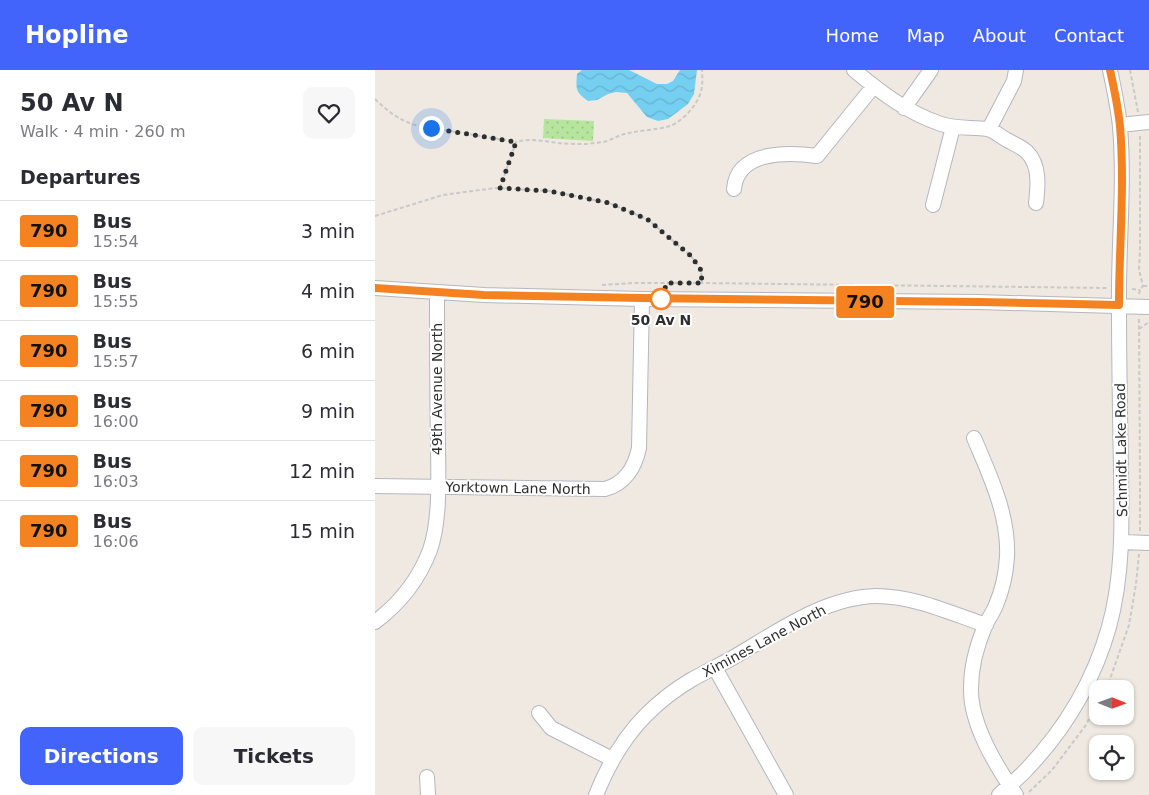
<!DOCTYPE html>
<html lang="en">
<head>
<meta charset="utf-8">
<style>
  :root { --surface:#fff; --page:#f7f7f7; --text:#2b2b33; --muted:#7c7c81; --line:#e1e1e2; --accent:#4264fb }
  body { margin:0; font-family:"DejaVu Sans",sans-serif; background:var(--page); color:var(--text); height:100vh; display:flex; flex-direction:column; font-size:19px; white-space:nowrap }
  * { box-sizing:border-box; margin:0 }
  p { font-size:16px; color:var(--muted) }
  .icon { flex:none; width:28px; height:28px; fill:none; stroke:currentColor; stroke-width:2; stroke-linecap:round; stroke-linejoin:round }
  .map { position:relative; flex:1; overflow:hidden }
  .sheet { display:flex; flex-direction:column; background:var(--surface); width:375px }
  .sheet>* { flex:none }
  .badge { padding:0 10px; border-radius:4px; font-size:18px; line-height:32px }
  .needle { width:32px; rotate:91deg }
  .fabs { position:absolute; left:714px; top:610px; display:grid; gap:10px }
  .fabs a { display:grid; place-items:center; width:45px; height:45px; border-radius:10px; background:var(--surface); box-shadow:0 1px 4px #0004; font-size:25px }
  .you { position:absolute; width:25px; height:25px; margin:-12px; border:4px solid #fff; border-radius:50%; background:#1a73e8; box-shadow:0 0 0 8px #1a73e833 }
  .map>.badge { position:absolute; translate:-50% -50%; box-shadow:0 0 0 2px #fff }
  h2 { padding:0 20px; font-size:19px; line-height:45px }
  .round { display:grid; place-items:center; flex:none; width:52px; height:52px; border-radius:10px; background:var(--page) }
  .overview { display:flex; align-items:center; justify-content:space-between; height:85px; padding:0 20px }
  h1 { font-size:24px; font-weight:700; line-height:38px }
  .button { display:flex; gap:10px; margin-top:auto; padding:10px 20px }
  .button a { flex:1; height:58px; border-radius:10px; background:var(--accent); color:#fff; font-size:20px; font-weight:700; line-height:58px; text-align:center }
  .button a+a { background:var(--page); color:var(--text) }
  ul { padding:0; list-style:none }
  li { display:flex; align-items:center; gap:15px; height:60px; padding:0 20px; border-top:1px solid var(--line) }
  li div { flex:1 }
  li b { display:block; font-size:19px }
  li em { font-style:normal }
  li .badge { min-width:55px; font-weight:700; text-align:center }
  header { display:flex; align-items:center; gap:30px; box-sizing:border-box; height:70px; padding:0 25px; background:var(--accent); color:#fff }
  header strong { font-size:24px }
  nav { display:flex; gap:28px; margin-inline-start:auto; font-size:18px }
  main { display:flex; flex:1; min-height:0 }
  .map>svg:first-child { display:block }
</style>
</head>
<body>
<header>
<strong>Hopline</strong>
<nav><a>Home</a><a>Map</a><a>About</a><a>Contact</a></nav>
</header>
<main>
<section class="sheet">
<div class="overview"><div><h1>50 Av N</h1><p>Walk · 4 min · 260 m</p></div><a class="round"><svg class="icon" aria-label="heart" viewBox="0 0 24 24"><path d="M12 20l-8-8c-3-5 5-10 8-4 3-6 11-1 8 4z"/></svg></a></div>
<h2>Departures</h2>
<ul>
<li><span class="badge" style="background:#f58220;color:#111">790</span><div><b>Bus</b><p>15:54</p></div><em>3 min</em></li>
<li><span class="badge" style="background:#f58220;color:#111">790</span><div><b>Bus</b><p>15:55</p></div><em>4 min</em></li>
<li><span class="badge" style="background:#f58220;color:#111">790</span><div><b>Bus</b><p>15:57</p></div><em>6 min</em></li>
<li><span class="badge" style="background:#f58220;color:#111">790</span><div><b>Bus</b><p>16:00</p></div><em>9 min</em></li>
<li><span class="badge" style="background:#f58220;color:#111">790</span><div><b>Bus</b><p>16:03</p></div><em>12 min</em></li>
<li><span class="badge" style="background:#f58220;color:#111">790</span><div><b>Bus</b><p>16:06</p></div><em>15 min</em></li>
</ul>
<div class="button"><a>Directions</a><a>Tickets</a></div>
</section>
<div class="map">
<svg width="774" height="725" viewBox="0 0 774 725">
  <defs>
    <pattern id="grass-dots" width="8" height="8" patternUnits="userSpaceOnUse" patternTransform="scale(1.25)"><rect width="8" height="8" fill="#b6e59e"/><path d="M2 2h.1M6 6h.1" fill="none" stroke="#9dc588" stroke-width="1.8" stroke-linecap="round"/></pattern>
    <pattern id="water-waves" width="16" height="10" patternUnits="userSpaceOnUse" patternTransform="scale(1.25)"><rect width="16" height="10" fill="#75cff0"/><path d="M0 5q4-4 8 0t8 0" fill="none" stroke="#66b2ce"/></pattern>
  </defs>
  <rect width="100%" height="100%" fill="#efe9e1"/>
  <path fill="url(#grass-dots)" d="M169 49 219 51 218 71 168 68Z"/>
  <path fill="url(#water-waves)" d="M207 0H254L282 14H292L298 11 305 0H322L319 24 313 34 293 49 283 51 272 47 252 23 241 22 233 24 222 30 213 31C200 22 201 18 202 4Z"/>
  <g fill="none" stroke-linecap="round" stroke-linejoin="round">
    <defs>
      <path id="minor" d="M479 0C505 22 533 43 566 54 581 59 597 57 612 59 619 60 626 67 632 70 639 74 647 77 652 82 665 95 663 116 661 133
        M529 38 556 0
        M745 55 774 52
        M614 59 639 11 641 0
        M359 119C362 80 414 82 442 86L498 17
        M558 135 578 57
        M0 218 109 225 267 229 603 232 774 237
        M599 368C615 406 634 445 632 487 631 503 627 521 621 535 618 543 613 549 610 556 602 575 596 597 596 618 595 654 621 696 641 725
        M0 416 230 419C250 414 260 397 264 378L267 229
        M747 472 774 473
        M0 552C24 534 44 509 55 480 66 448 63 404 63 371 62 321 62 272 62 222
        M340 598 411 725
        M164 643 176 658 237 689
        M52 707 53 725
        M221 725C233 695 248 668 271 645 284 632 299 620 316 610 330 602 345 595 359 587 402 562 450 527 501 526 539 526 575 543 611 555
        M624 725C633 716 644 708 652 699 690 659 719 610 734 557 748 506 747 455 746 401 745 346 744 292 744 237 743 177 750 117 745 57 743 37 739 19 735 0"/>
    </defs>
    <use href="#minor" stroke="#b4b7c1" stroke-width="16"/>
    <path stroke="#c9c9c9" stroke-width="2" stroke-dasharray="4 2.5" stroke-linecap="butt" d="M755 0 763 42
      M0 29C12 41 24 50 40 55L141 72
      M125 118 141 72C155 68 169 71 183 73 191 74 201 74 210 74 217 73 225 73 232 71 240 68 246 64 254 63 267 60 282 60 295 56 309 51 327 30 327 15 328 10 327 5 327 0
      M0 146 68 125 120 118 175 121 234 133 272 149 316 186 326 200 327 213
      M227 215 258 213H327L732 218
      M768 216H774
      M757 219 765 220
      M764 224 765 220 768 216 764 200 765 179V66
      M764 249 765 412V462
      M764 259 774 252
      M730 619 735 609 754 555 761 514 764 484
      M654 722 677 700 711 655 722 633"/>
    <use href="#minor" stroke="#fff" stroke-width="14"/>
  </g>
  <g fill="none" stroke-linecap="round" stroke-linejoin="round">
    <defs>
      <path id="line" d="M0 218 109 225 267 228 603 232 744 235C744 176 750 116 745 56 743 37 739 18 735 0"/>
    </defs>
    <use href="#line" stroke="#fff" stroke-width="11"/>
    <use href="#line" stroke="#f58220" stroke-width="8"/>
    <path stroke="#2e2e2e" stroke-width="5" stroke-dasharray="0 9" d="M56 58 141 72 125 118 174 121 234 133 272 149 316 186 326 200 327 213H292L286 229"/>
  </g>
  <circle fill="#fff" stroke="#f58220" stroke-width="2.5" cx="286" cy="229" r="10"/>
  <g text-anchor="middle" dominant-baseline="central" stroke-width="4" stroke-linejoin="round" paint-order="stroke">
    <g font-size="14" font-weight="bold" fill="#2e2e2e" stroke="#fff">
      <text x="286" y="250">50 Av N</text>
    </g>
    <g font-size="14" fill="#2e2e2e" stroke="#fff">
      <text transform="translate(62 319) rotate(-90)">49th Avenue North</text>
      <text transform="translate(746 380) rotate(-91)">Schmidt Lake Road</text>
      <text transform="translate(143 418) rotate(1)">Yorktown Lane North</text>
      <text transform="translate(389 571) rotate(-28)">Ximines Lane North</text>
    </g>
  </g>
</svg>
<div class="fabs">
<a><svg class="needle" viewBox="-14 -14 28 28"><path d="M0-13l5 13h-10z" fill="#e53935"/><path d="M0 13l5-13h-10z" fill="#7c7c81"/></svg></a>
<a><svg class="icon" aria-label="locate" viewBox="0 0 24 24"><circle cx="12" cy="12" r="6"/><path d="M12 2v4M12 18v4M2 12h4M18 12h4"/></svg></a>
</div>
<div class="you" style="left:56px;top:58px"></div>
<b class="badge" style="left:490px;top:232px;background:#f58220;color:#111">790</b>
</div>
</main>
</body>
</html>
